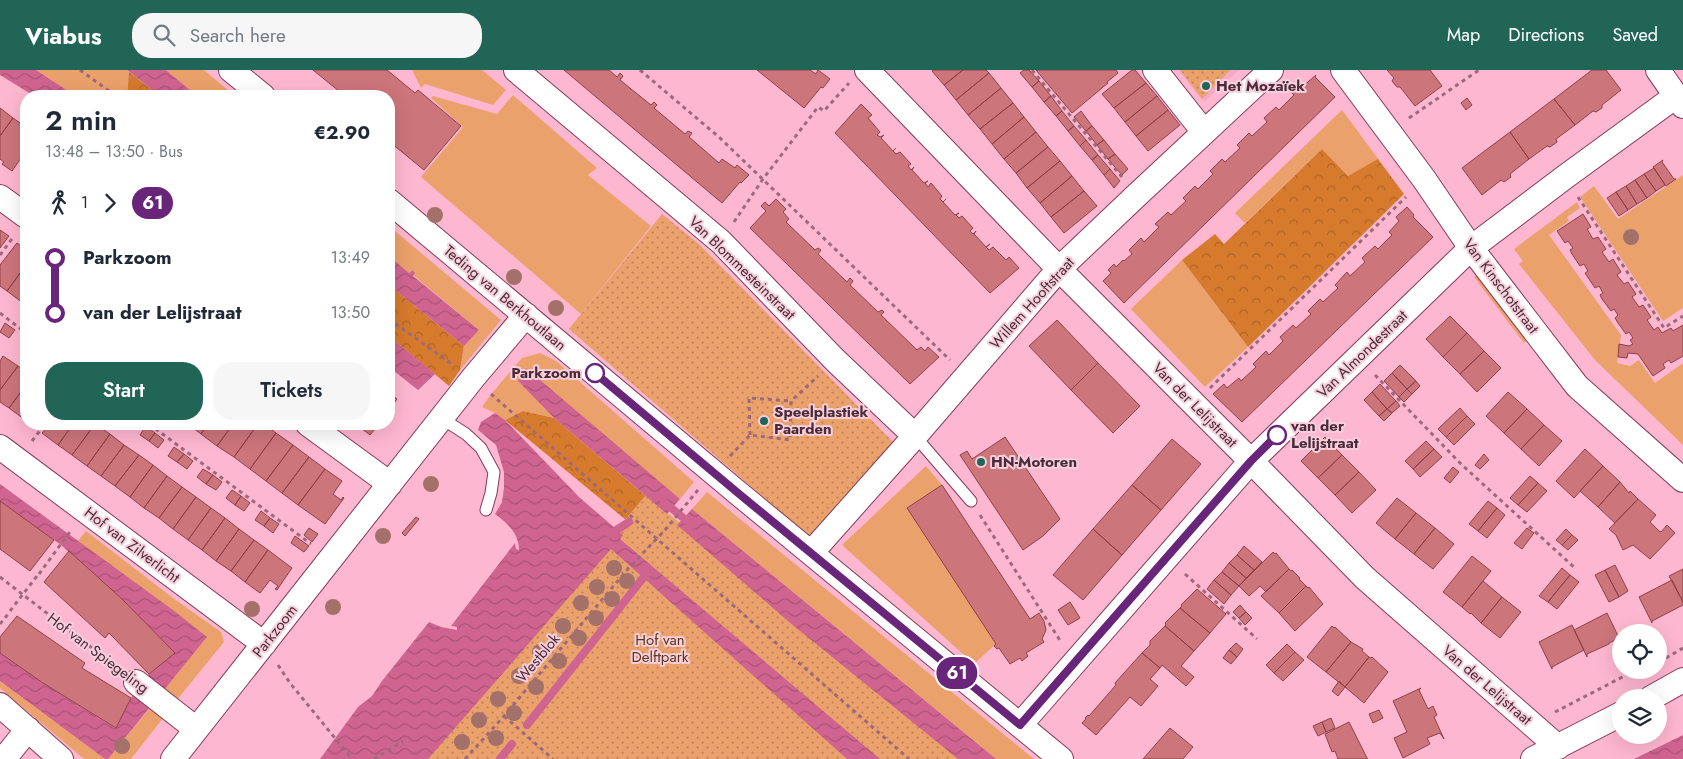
<!DOCTYPE html>
<html lang="en">
<head>
<meta charset="utf-8">
<style>
  :root { --surface:#fff; --page:#f6f6f7; --text:#1f2937; --muted:#747a83; --accent:#216557 }
  body { margin:0; font-family:Jost,sans-serif; background:var(--page); color:var(--text); height:100vh; display:flex; flex-direction:column; font-size:19px; white-space:nowrap }
  * { box-sizing:border-box; margin:0 }
  p { font-size:16px; color:var(--muted) }
  .icon { flex:none; width:28px; height:28px; fill:none; stroke:currentColor; stroke-width:2; stroke-linecap:round; stroke-linejoin:round }
  .map { position:relative; flex:1; overflow:hidden }
  .sheet { position:absolute; left:20px; top:20px; width:375px; height:340px; display:flex; flex-direction:column; background:var(--surface); border-radius:20px; box-shadow:0 5px 20px #0002 }
  .sheet>* { flex:none }
  .badge { padding:0 10px; border-radius:16px; font-size:18px; line-height:32px }
  .controls { position:absolute; left:1612px; top:554px; display:grid; gap:10px }
  .controls a { display:grid; place-items:center; width:55px; height:55px; border-radius:50%; background:var(--surface); box-shadow:0 5px 20px #0002; font-size:25px }
  .map>.badge { position:absolute; translate:-50% -50%; box-shadow:0 0 0 2px #fff }
  .legs { display:flex; align-items:center; gap:8px; height:55px; padding:0 25px; font-size:16px }
  .legs p { margin-inline-start:auto }
  .summary { display:flex; align-items:center; justify-content:space-between; height:85px; padding:0 25px }
  h1 { font-size:28px; font-weight:600; line-height:38px }
  .button { display:flex; gap:10px; margin-top:auto; padding:10px 25px }
  .button a { flex:1; height:58px; border-radius:20px; background:var(--accent); color:#fff; font-size:20px; font-weight:600; line-height:58px; text-align:center }
  .button a+a { background:var(--page); color:var(--text) }
  ul { padding:0 25px; list-style:none }
  li { display:flex; align-items:center; gap:18px; height:55px; font-size:19px }
  li i { display:grid; place-items:center; width:8px; height:100%; margin:0 6px; background:currentColor }
  li i::after { content:''; width:12px; height:12px; margin:-6px; border:4px solid; border-radius:50%; background:var(--surface) }
  li p { margin-inline-start:auto }
  li:first-child i { background:linear-gradient(#0000 50%,currentColor 0) }
  li:last-child i { background:linear-gradient(currentColor 50%,#0000 0) }
  header { display:flex; align-items:center; gap:30px; box-sizing:border-box; height:70px; padding:0 25px; background:var(--accent); color:#fff }
  header strong { font-size:24px }
  nav { display:flex; gap:28px; margin-inline-start:auto; font-size:18px }
  .search { width:350px; height:45px; background:var(--page); display:flex; align-items:center; gap:12px; box-sizing:border-box; padding:0 18px; border-radius:20px; color:var(--muted); font-size:19px }
  .map>svg:first-child { display:block }
</style>
</head>
<body>
<header>
<strong>Viabus</strong>
<div class="search"><svg class="icon" aria-label="search" viewBox="0 0 24 24"><circle cx="10" cy="10" r="6"/><path d="M15 15l6 6"/></svg>Search here</div>
<nav><a>Map</a><a>Directions</a><a>Saved</a></nav>
</header>
<div class="map">
<svg width="1683" height="689" viewBox="0 0 1683 689">
  <defs>
    <pattern id="forest-crowns" width="20" height="18" patternUnits="userSpaceOnUse" patternTransform="scale(1.25)"><rect width="20" height="18" fill="#d67a2d"/><path d="M2 6a3 3 0 1 1 6 0M12 15a3 3 0 1 1 6 0" fill="none" stroke="#b06427"/></pattern>
    <pattern id="park-dots" width="8" height="8" patternUnits="userSpaceOnUse" patternTransform="scale(1.25)"><rect width="8" height="8" fill="#eba16b"/><path d="M2 2h.1M6 6h.1" fill="none" stroke="#c18359" stroke-width="1.8" stroke-linecap="round"/></pattern>
    <pattern id="water-waves" width="16" height="10" patternUnits="userSpaceOnUse" patternTransform="scale(1.25)"><rect width="16" height="10" fill="#d06490"/><path d="M0 5q4-4 8 0t8 0" fill="none" stroke="#ab5377"/></pattern>
  </defs>
  <rect width="100%" height="100%" fill="#feb7d0"/>
  <path fill="#f6a9c5" d="M1178 0H1239L1204 32Z"/>
  <path fill="#eba16b" d="M36 0H127L129 2 127 26H76Z
    M166 0H204L235 26H197Z
    M412 0H482L506 20 493 35 425 14 421 18Z
    M513 25 597 98 588 105 651 156 581 244 421 107 463 57 431 28 433 26 497 44Z
    M1342 40 1379 90 1348 106 1322 79 1245 153 1235 143Z
    M1683 105V238L1663 251 1580 127 1594 116 1618 149Z
    M1577 132 1580 138 1567 147 1569 151 1549 165 1621 265 1617 293 1630 296 1639 290 1655 313 1683 293V375L1595 290 1519 194 1523 191 1514 179Z
    M389 156 501 250 460 300 464 276 479 260 413 205 411 200 409 203 389 186Z
    M1182 190 1248 277 1205 317 1131 239Z
    M1481 202 1531 267 1524 273 1474 207Z
    M540 283 556 291 694 412 680 429 651 406 518 311 554 348 523 341 505 350 495 343 482 337 492 323 522 288Z
    M926 396 942 415 907 438 996 574 974 594 842 475Z
    M707 422 1034 689H996L692 439Z
    M86 461 173 528 221 562 224 572 176 631 163 621 206 568 78 471Z
    M0 611 105 689H84L0 618Z
    M150 638 163 648 131 689H108Z"/>
  <path fill="url(#forest-crowns)" d="M129 2 160 26H127Z
    M1322 79 1348 106 1378 89 1404 124 1248 277 1182 190 1215 164 1224 174Z
    M389 215 464 276 460 300 449 316 389 266Z
    M523 341 554 348 648 428 632 455 505 350Z"/>
  <path fill="url(#park-dots)" d="M1180 0H1230L1202 29Z
    M662 144 699 174 898 377 814 471 569 259Z
    M646 425 966 689H420Z"/>
  <path fill="url(#water-waves)" d="M0 0H36L76 26H34L0 5Z
    M127 0H166L197 26H160Z
    M389 186 409 203 412 200 415 203 413 206 479 260 464 276 389 215Z
    M389 266 435 304 418 320 389 297Z
    M526 298 680 429 667 444 554 348 518 311Z
    M495 343 505 350 579 427 623 465 620 469 880 689H847L611 479 428 689H320L358 637 372 626 382 611 429 552 441 557 457 560V557L451 556 515 473 516 479 519 480C519 463 507 453 495 444L502 432 504 418V402L496 375 478 360 481 352Z
    M0 414 173 540 207 567 108 689H105L0 611V583L43 613 115 658 131 628 149 604 175 583 122 529 61 475 0 431Z
    M692 439 996 689H958L789 552 677 455Z
    M1683 665V689H1634Z"/>
  <g fill="none" stroke-linecap="round" stroke-linejoin="round">
    <path stroke="#d06490" stroke-width="8" d="M664 432 692 455
      M610 464 629 452
      M527 655 647 503
      M500 689 512 674"/>
  </g>
  <path fill="#cc757b" stroke="#914048" d="M313 0H387L415 23 418 20 461 56 424 100 391 73 395 68 389 62V26H345Z
    M564 0H609L617 7 620 3 623 6 620 10 651 35 654 32 657 35 654 38 685 64 688 61 692 63 689 67 719 93 722 89 735 98 737 95 749 105 741 113 740 112 722 133Z
    M757 0H810L816 4 818 0 830 9 823 18 821 17 804 38Z
    M933 0H963L944 15 932 1Z
    M963 0H986L989 3 956 30 944 15Z
    M1024 0H1029L1039 11 1032 17 1020 3Z
    M1036 0H1116L1118 3 1107 12 1108 13 1072 43Z
    M1132 0H1135L1146 13 1114 38 1102 24Z
    M1387 0H1430L1442 16 1415 36 1400 17H1397L1392 11 1394 8Z
    M1592 0H1606L1621 20 1602 35V38L1596 42 1593 41 1575 55 1554 29Z
    M989 3 1001 18 968 45 956 30Z
    M1316 5 1315 7 1335 27 1124 233 1103 211 1111 203 1108 200 1114 194 1116 197 1123 190 1124 191 1132 184 1129 180 1141 168 1144 172 1159 157 1155 154 1168 142 1171 145 1186 131 1183 128 1195 116 1198 119 1213 104 1210 101 1222 89 1225 92 1240 78 1237 75 1249 63 1252 66 1267 52 1264 48 1276 37 1279 40 1294 25 1291 22 1298 15 1301 18Z
    M1039 11 1051 26 1044 32 1032 17Z
    M1146 13 1157 26 1125 52 1114 38Z
    M1001 18 1013 33 980 59 968 45Z
    M1051 26 1062 41 1056 46 1044 32Z
    M1157 26 1168 40 1136 66 1125 52Z
    M1467 28 1472 35 1466 40 1461 33Z
    M1554 29 1575 55 1556 69 1557 72 1550 77 1547 76 1529 89 1510 62Z
    M1013 33 1024 47 992 74 980 59Z
    M861 34 872 45 868 48 880 62 877 65 880 67 884 65 881 68 893 81 896 78 893 81 896 84 900 82 911 94 908 96 911 100 914 97 912 100 924 113 928 111 925 113 928 117 931 113 942 126 940 129 943 132 946 129 943 132 955 145 959 143 956 145 959 148 962 146 973 158 970 161 973 164 976 161 974 164 986 177 990 174 986 177 989 180 993 177 1006 190 1009 187 1019 198 990 223 835 63Z
    M0 38 13 48 0 66Z
    M1168 40 1180 55 1148 81 1136 66Z
    M1062 41 1074 56 1068 61 1056 46Z
    M1081 41 1092 56 1086 61 1074 47Z
    M1024 47 1036 62 1004 89 992 74Z
    M13 48 26 57V81L12 101 2 94 4 92 0 89V66Z
    M1074 56 1086 70 1080 76 1068 61Z
    M1092 56 1104 70 1097 75 1086 61Z
    M1036 62 1048 77 1016 103 1004 89Z
    M1510 62 1529 89 1510 104 1511 107 1504 112 1501 110 1482 125 1462 98Z
    M1086 70 1098 85 1092 90 1080 76Z
    M1104 70 1115 84 1108 89 1097 75Z
    M1048 77 1060 91 1027 118 1016 103Z
    M1115 84 1128 99 1122 105 1108 89Z
    M1098 85 1110 99 1104 105 1092 90Z
    M1663 90 1662 92 1674 109H1676L1666 116 1653 97Z
    M1060 91 1072 106 1040 133 1027 118Z
    M1654 98 1665 115 1656 121 1644 104Z
    M1110 99 1120 111 1114 118 1104 105Z
    M1644 104 1656 121 1647 128 1635 110Z
    M1072 106 1084 121 1051 147 1040 133Z
    M1635 110 1647 128 1637 134 1626 116Z
    M1626 116 1637 134 1628 140 1616 122Z
    M1084 121 1097 136 1064 163 1051 147Z
    M1616 122 1628 140 1619 146 1607 128Z
    M776 129 786 139 783 142 789 149 786 152 815 180 818 178 821 180 818 184 847 212 850 208 853 211 850 215 878 242 882 240 884 242 881 245 917 280 921 277 925 281 928 277 939 287 910 314 750 158 766 141 761 136 765 132 769 136Z
    M1407 137 1414 145 1413 147 1433 167 1242 352 1213 324 1224 314 1227 318 1239 308 1241 311 1256 297 1253 294 1266 281 1269 285 1283 271 1280 267 1293 255 1296 258 1311 244 1308 241 1320 229 1323 232 1338 218 1335 215 1347 202 1350 206 1365 192 1362 188 1375 176 1378 179 1392 165 1389 162 1399 151 1396 147Z
    M1583 144 1591 157 1587 159 1593 169 1598 167 1606 179 1602 182 1609 192 1613 189 1621 202 1617 205 1624 214 1628 212 1636 224 1632 227 1639 237 1643 235 1651 247 1647 250 1654 260 1658 257 1662 263 1671 258 1673 261 1683 255V286L1671 293 1669 290 1663 294 1665 298 1653 306 1638 284 1628 283 1627 288 1618 287 1619 274 1629 276 1633 274 1630 270 1633 268 1629 262 1626 264 1618 253 1615 248 1618 245 1614 239 1611 241 1602 229 1600 225 1603 223 1599 216 1595 218 1585 203 1588 201 1584 194 1580 196 1572 184 1570 180 1573 178 1568 171 1565 173 1557 161Z
    M0 160 9 166 0 178Z
    M17 173 26 180V195L7 221 0 216V195Z
    M26 195V229L23 233 7 221Z
    M1450 246 1467 263 1443 287 1426 269Z
    M1057 250 1098 293 1071 320 1029 276Z
    M5 253 15 260 9 268 0 262Z
    M1467 263 1484 281 1460 304 1443 287Z
    M1484 281 1501 298 1477 322 1460 304Z
    M3 286 18 296 0 320V291Z
    M1098 293 1140 336 1113 363 1071 320Z
    M1400 295 1416 311 1407 319 1392 303Z
    M18 296 26 302V315L9 338 0 332V320Z
    M1392 303 1407 319 1399 327 1384 311Z
    M1416 311 1420 316 1412 324 1407 319Z
    M1380 314 1396 331 1387 339 1372 322Z
    M26 315V345L24 349 9 338Z
    M1407 319 1412 324 1404 332 1399 327Z
    M1372 322 1387 339 1379 346 1364 330Z
    M1508 322 1527 339 1504 363 1486 346Z
    M389 323 397 329 389 340Z
    M1396 331 1400 336 1392 343 1387 339Z
    M1460 338 1467 346 1446 367 1438 359Z
    M1387 339 1392 343 1384 351 1379 346Z
    M1527 339 1544 355 1521 379 1504 363Z
    M1467 346 1475 354 1454 375 1446 367Z
    M50 354H73L58 375 42 363Z
    M73 354H95L72 385 58 375Z
    M95 354 110 364 87 396 72 385Z
    M188 354H208L201 364Z
    M208 354H233L217 376 201 364Z
    M233 354H258L234 387 217 376Z
    M258 354H264L276 363 250 399 234 387Z
    M360 354H379L370 365 361 358 362 356Z
    M1544 355 1562 371 1539 396 1521 379Z
    M146 356 155 363 149 371 140 365Z
    M155 363 164 370 158 378 149 371Z
    M276 363 293 375 266 411 250 399Z
    M110 364 124 375 101 406 87 396Z
    M1005 367 1060 449 1043 466 1023 480 960 385 967 381 972 389Z
    M1325 367 1342 385 1318 408 1301 391Z
    M1172 369 1201 394 1161 440 1132 415Z
    M1426 371 1434 379 1413 399 1405 391Z
    M124 375 139 385 115 416 101 406Z
    M293 375 309 387 282 423 266 411Z
    M174 377 184 384 177 392 168 386Z
    M1434 379 1442 387 1420 407 1413 399Z
    M1585 379 1603 396 1574 428 1556 411Z
    M184 384 193 391 187 399 177 392Z
    M1484 384 1489 390 1480 399 1475 395Z
    M139 385 153 395 130 427 115 416Z
    M1342 385 1359 402 1335 425 1318 408Z
    M309 387 325 399 298 435 282 423Z
    M153 395 167 406 144 438 130 427Z
    M1603 396 1620 412 1598 437 1580 421Z
    M1453 397 1459 402 1450 413 1444 408Z
    M203 399 213 405 206 414 197 407Z
    M325 399 342 411 333 424 341 430 343 427 344 428 325 454 298 435Z
    M1359 402 1376 420 1352 443 1335 425Z
    M213 405 222 412 216 420 206 414Z
    M167 406 182 417 159 448 144 438Z
    M1530 406 1538 413 1518 435 1510 428Z
    M1620 412 1629 423 1630 421 1638 429 1615 453 1598 437Z
    M1538 413 1547 421 1527 442 1518 435Z
    M942 415 1030 549 1039 543 1044 551 1046 560 1042 569 1044 572 1026 583 1028 586 1022 591 1020 588 1010 594 999 578 997 579 994 576 996 574 907 438Z
    M1132 415 1161 440 1122 485 1093 459Z
    M182 417 196 427 173 459 159 448Z
    M232 420 241 426 235 435 226 428Z
    M241 426 250 433 244 441 235 435Z
    M196 427 211 438 188 470 173 459Z
    M1397 428 1416 443 1395 469 1376 453Z
    M1638 429 1656 445 1650 452 1659 461 1661 462 1667 455 1675 463 1650 489 1633 475 1623 480 1616 465 1609 459Z
    M0 431 54 470 30 501 0 479Z
    M1488 431 1497 438 1478 461 1469 454Z
    M211 438 225 448 202 480 188 470Z
    M1497 438 1505 445 1487 468 1478 461Z
    M261 441 270 448 264 456 255 450Z
    M1416 443 1435 458 1414 484 1395 469Z
    M416 447 419 449 405 466 402 463Z
    M225 448 239 459 216 491 202 480Z
    M270 448 279 454 273 463 264 456Z
    M309 458 318 464 312 472 304 465Z
    M1435 458 1454 474 1433 499 1414 484Z
    M1527 458 1534 463 1522 479 1514 473Z
    M239 459 254 470 231 501 216 491Z
    M1093 459 1122 485 1083 530 1053 505Z
    M1566 459 1572 465 1562 475 1556 470Z
    M1572 465 1578 470 1568 480 1562 475Z
    M295 466 309 476 304 482 291 473Z
    M254 470 268 480 245 512 231 501Z
    M1244 476 1262 492 1254 500 1237 485Z
    M268 480 292 498 277 520 275 519 278 516 270 510 260 523 245 512Z
    M69 481 122 529 175 583 149 604 109 563 105 568 44 512Z
    M1273 482 1275 484 1276 483 1289 499 1266 522 1260 516 1249 526 1239 516Z
    M1237 485 1254 500 1246 508 1229 493Z
    M1472 486 1491 501 1462 537 1443 522Z
    M1229 493 1246 508 1239 516 1222 502Z
    M1615 495 1628 521 1619 527 1605 500Z
    M1562 498 1570 505 1548 532 1539 526Z
    M1289 499 1291 501 1292 500 1300 508 1299 509 1306 516 1279 543 1261 526Z
    M1683 499V532L1669 506Z
    M1605 500 1619 527 1609 532 1595 505Z
    M1222 502 1239 516 1231 525 1214 510Z
    M1570 505 1579 512 1557 539 1548 532Z
    M1214 510 1231 525 1224 534 1207 519Z
    M1672 510 1683 532V535L1652 551V553L1639 527Z
    M1483 511 1502 527 1481 553 1471 543 1470 544 1462 537Z
    M1306 516 1308 518 1309 517 1323 534 1295 561 1279 543Z
    M1197 519 1226 544 1210 563 1180 538 1182 536 1181 535Z
    M1502 527 1521 542 1500 568 1481 553Z
    M1070 532 1080 548 1068 555 1058 540Z
    M1240 535 1246 542 1239 548 1233 542Z
    M1180 538 1210 563 1194 581 1165 556 1166 554 1165 553Z
    M1246 542 1252 548 1245 555 1239 548Z
    M1607 543 1620 570 1619 568 1609 573V574L1587 584V587L1574 560Z
    M17 546 85 593 82 598 131 628 116 658 43 613 0 583V567Z
    M1572 555 1584 580 1552 597V599L1539 572Z
    M1165 556 1194 581 1181 596 1194 607 1186 616 1162 595 1160 598 1142 583 1150 575V571Z
    M1332 556 1334 558 1335 557 1351 572 1326 602 1307 587Z
    M1351 572 1363 579 1362 581 1369 587 1345 617 1326 602Z
    M1236 573 1243 579 1237 587 1229 580Z
    M1287 574 1295 582 1274 603 1266 595Z
    M1229 580 1237 587 1231 594 1223 588Z
    M1295 582 1304 590 1283 611 1274 603Z
    M1142 583 1160 598 1150 609 1158 616 1141 636 1130 627 1096 665 1082 653 1086 649 1085 648 1088 645 1089 646 1116 615 1115 613Z
    M1369 587 1371 588 1372 587 1388 602 1364 633 1345 617Z
    M1339 611 1345 617 1338 626 1332 621Z
    M1421 618 1419 620 1428 639 1433 636 1437 645 1434 647 1444 669 1440 663 1427 668 1430 674 1403 688 1394 668 1407 662 1393 631Z
    M1379 640 1383 648 1373 653 1369 644Z
    M1331 648 1335 658 1326 662 1322 652Z
    M1322 652 1326 662 1318 666 1313 656Z
    M1349 652 1367 688 1368 689H1338L1335 681 1332 682 1325 664Z
    M1170 658 1193 677 1183 689H1143Z"/>
  <g fill="none" stroke-linecap="round" stroke-linejoin="round">
    <defs>
      <path id="lane" d="M441 348 466 364 481 378 494 402 491 423 486 440
        M915 366 971 431"/>
      <path id="street" d="M231 0 263 26
        M516 0 721 172 835 290 915 366
        M867 0 1059 199 1251 391 1365 508 1558 677
        M1155 0 1204 62
        M1343 0 1424 109 1471 178 1577 316 1683 410
        M1658 0 1683 36
        M0 127 26 146
        M389 131 738 423 1061 689
        M308 354 390 414
        M0 377 264 574
        M811 483 915 366 1059 199 1137 125 1271 0
        M136 612 196 659
        M1651 628 1683 610
        M0 635 61 689
        M1020 655 1251 391 1471 178 1565 107 1676 26
        M4 689 28 659
        M173 689 473 308 526 245
        M1533 689 1621 644"/>
    </defs>
    <use href="#lane" stroke="#863a5a" stroke-width="13"/>
    <use href="#street" stroke="#863a5a" stroke-width="26"/>
    <path stroke="#9d6a7d" stroke-width="3" stroke-dasharray="4 4" stroke-linecap="butt" d="M80 0 116 26
      M640 0 720 68 950 290
      M1032 0 1122 107
      M1409 48 1479 0
      M1578 127 1664 258 1683 246
      M734 152 763 109 818 37 824 41 849 13
      M0 185 14 166
      M0 243 26 263
      M389 249 453 295
      M1375 305 1461 394 1576 499
      M1210 318 1406 127
      M491 324 909 689
      M149 354 311 474
      M750 365 749 328 791 331
      M32 371 45 354
      M730 386 750 365 790 370 791 331 818 306
      M980 445 1061 572
      M39 504 72 459
      M1185 504 1257 569
      M0 507 118 598
      M10 541 37 506
      M0 554 9 543
      M1659 592 1683 578
      M278 595 290 613 352 689
      M1555 642 1636 600
      M504 646 553 689
      M374 689 403 671
      M465 689 504 646 627 500 665 460 698 420"/>
    <use href="#lane" stroke="#fff" stroke-width="11"/>
    <use href="#street" stroke="#fff" stroke-width="24"/>
  </g>
  <g fill="#a4706a">
    <circle cx="435" cy="145" r="8"/>
    <circle cx="1631" cy="167" r="8"/>
    <circle cx="514" cy="207" r="8"/>
    <circle cx="556" cy="238" r="8"/>
    <circle cx="431" cy="414" r="8"/>
    <circle cx="383" cy="466" r="8"/>
    <circle cx="614" cy="498" r="8"/>
    <circle cx="627" cy="511" r="8"/>
    <circle cx="597" cy="517" r="8"/>
    <circle cx="612" cy="529" r="8"/>
    <circle cx="581" cy="533" r="8"/>
    <circle cx="333" cy="537" r="8"/>
    <circle cx="252" cy="539" r="8"/>
    <circle cx="596" cy="548" r="8"/>
    <circle cx="563" cy="556" r="8"/>
    <circle cx="579" cy="568" r="8"/>
    <circle cx="540" cy="582" r="8"/>
    <circle cx="559" cy="591" r="8"/>
    <circle cx="519" cy="606" r="8"/>
    <circle cx="536" cy="617" r="8"/>
    <circle cx="498" cy="629" r="8"/>
    <circle cx="514" cy="643" r="8"/>
    <circle cx="479" cy="650" r="8"/>
    <circle cx="496" cy="668" r="8"/>
    <circle cx="462" cy="672" r="8"/>
    <circle cx="122" cy="676" r="8"/>
  </g>
  <g fill="none" stroke-linecap="round" stroke-linejoin="round">
    <defs>
      <path id="line-1" d="M595 303 738 423 1020 655 1251 391 1277 365"/>
    </defs>
    <use href="#line-1" stroke="#fff" stroke-width="11"/>
    <use href="#line-1" stroke="#68257a" stroke-width="8"/>
  </g>
  <g fill="#216557" stroke="#f5d0dc" stroke-width="2">
    <circle cx="1206" cy="16" r="5"/>
    <circle cx="764" cy="351" r="5"/>
    <circle cx="981" cy="392" r="5"/>
  </g>
  <g fill="#fff" stroke="#68257a" stroke-width="2.5">
    <circle cx="595" cy="303" r="9"/>
    <circle cx="1277" cy="365" r="9"/>
  </g>
  <g text-anchor="middle" dominant-baseline="central" stroke-width="4" stroke-linejoin="round" paint-order="stroke">
    <g font-size="15" font-weight="bold" fill="#4d2a38" stroke="#f5d0dc" text-anchor="start">
      <text x="1216" y="16">Het Mozaïek</text>
      <text x="774" y="342">Speelplastiek<tspan x="774" dy="17">Paarden</tspan></text>
      <text x="991" y="392">HN-Motoren</text>
    </g>
    <g font-size="15" fill="#4d2a38" stroke="#f5d0dc">
      <text transform="translate(742 198) rotate(44)">Van Blommesteinstraat</text>
      <text transform="translate(1501 216) rotate(53)">Van Kinschotstraat</text>
      <text transform="translate(505 228) rotate(40)">Teding van Berkhoutlaan</text>
      <text transform="translate(1032 233) rotate(-48)">Willem Hooftstraat</text>
      <text transform="translate(1362 284) rotate(-44)">Van Almondestraat</text>
      <text transform="translate(1195 335) rotate(45)">Van der Lelijstraat</text>
      <text transform="translate(132 475) rotate(37)">Hof van Zilverlicht</text>
      <text transform="translate(275 561) rotate(-52)">Parkzoom</text>
      <text transform="translate(98 583) rotate(37)">Hof van Spiegeling</text>
      <text transform="translate(538 588) rotate(-50)">Westblok</text>
      <text transform="translate(1487 615) rotate(41)">Van der Lelijstraat</text>
    </g>
    <g font-size="15" font-weight="bold" fill="#4d2a38" stroke="#f5d0dc" text-anchor="end">
      <text x="581" y="303">Parkzoom</text>
      <text x="1291" y="356" text-anchor="start">van der<tspan x="1291" dy="17">Lelijstraat</tspan></text>
    </g>
    <g font-size="15" fill="#5b3517" stroke="#f5d0dc">
      <text x="660" y="570">Hof van<tspan x="660" dy="17">Delftpark</tspan></text>
    </g>
  </g>
</svg>
<div class="controls">
<a><svg class="icon" aria-label="locate" viewBox="0 0 24 24"><circle cx="12" cy="12" r="6"/><path d="M12 2v4M12 18v4M2 12h4M18 12h4"/></svg></a>
<a><svg class="icon" aria-label="layers" viewBox="0 0 24 24"><path d="M12 4l9 5-9 5-9-5zM3 14l9 5 9-5"/></svg></a>
</div>
<b class="badge" style="left:957px;top:603px;background:#68257a;color:#fff">61</b>
<section class="sheet">
<div class="summary"><div><h1>2 min</h1><p>13:48 – 13:50 · Bus</p></div><b>€2.90</b></div>
<div class="legs"><svg class="icon" aria-label="walk" viewBox="0 0 24 24"><circle cx="13" cy="4" r="2"/><path d="M13 8l-2 6 4 7M11 14l-3 7M7 12l3-4h3l4 4"/></svg>1<svg class="icon" aria-label="forward" viewBox="0 0 24 24"><path d="M9 5l7 7-7 7"/></svg><b class="badge" style="background:#68257a;color:#fff">61</b></div>
<ul>
<li><i style="color:#68257a"></i><b>Parkzoom</b><p>13:49</p></li>
<li><i style="color:#68257a"></i><b>van der Lelijstraat</b><p>13:50</p></li>
</ul>
<div class="button"><a>Start</a><a>Tickets</a></div>
</section>
</div>
</body>
</html>
